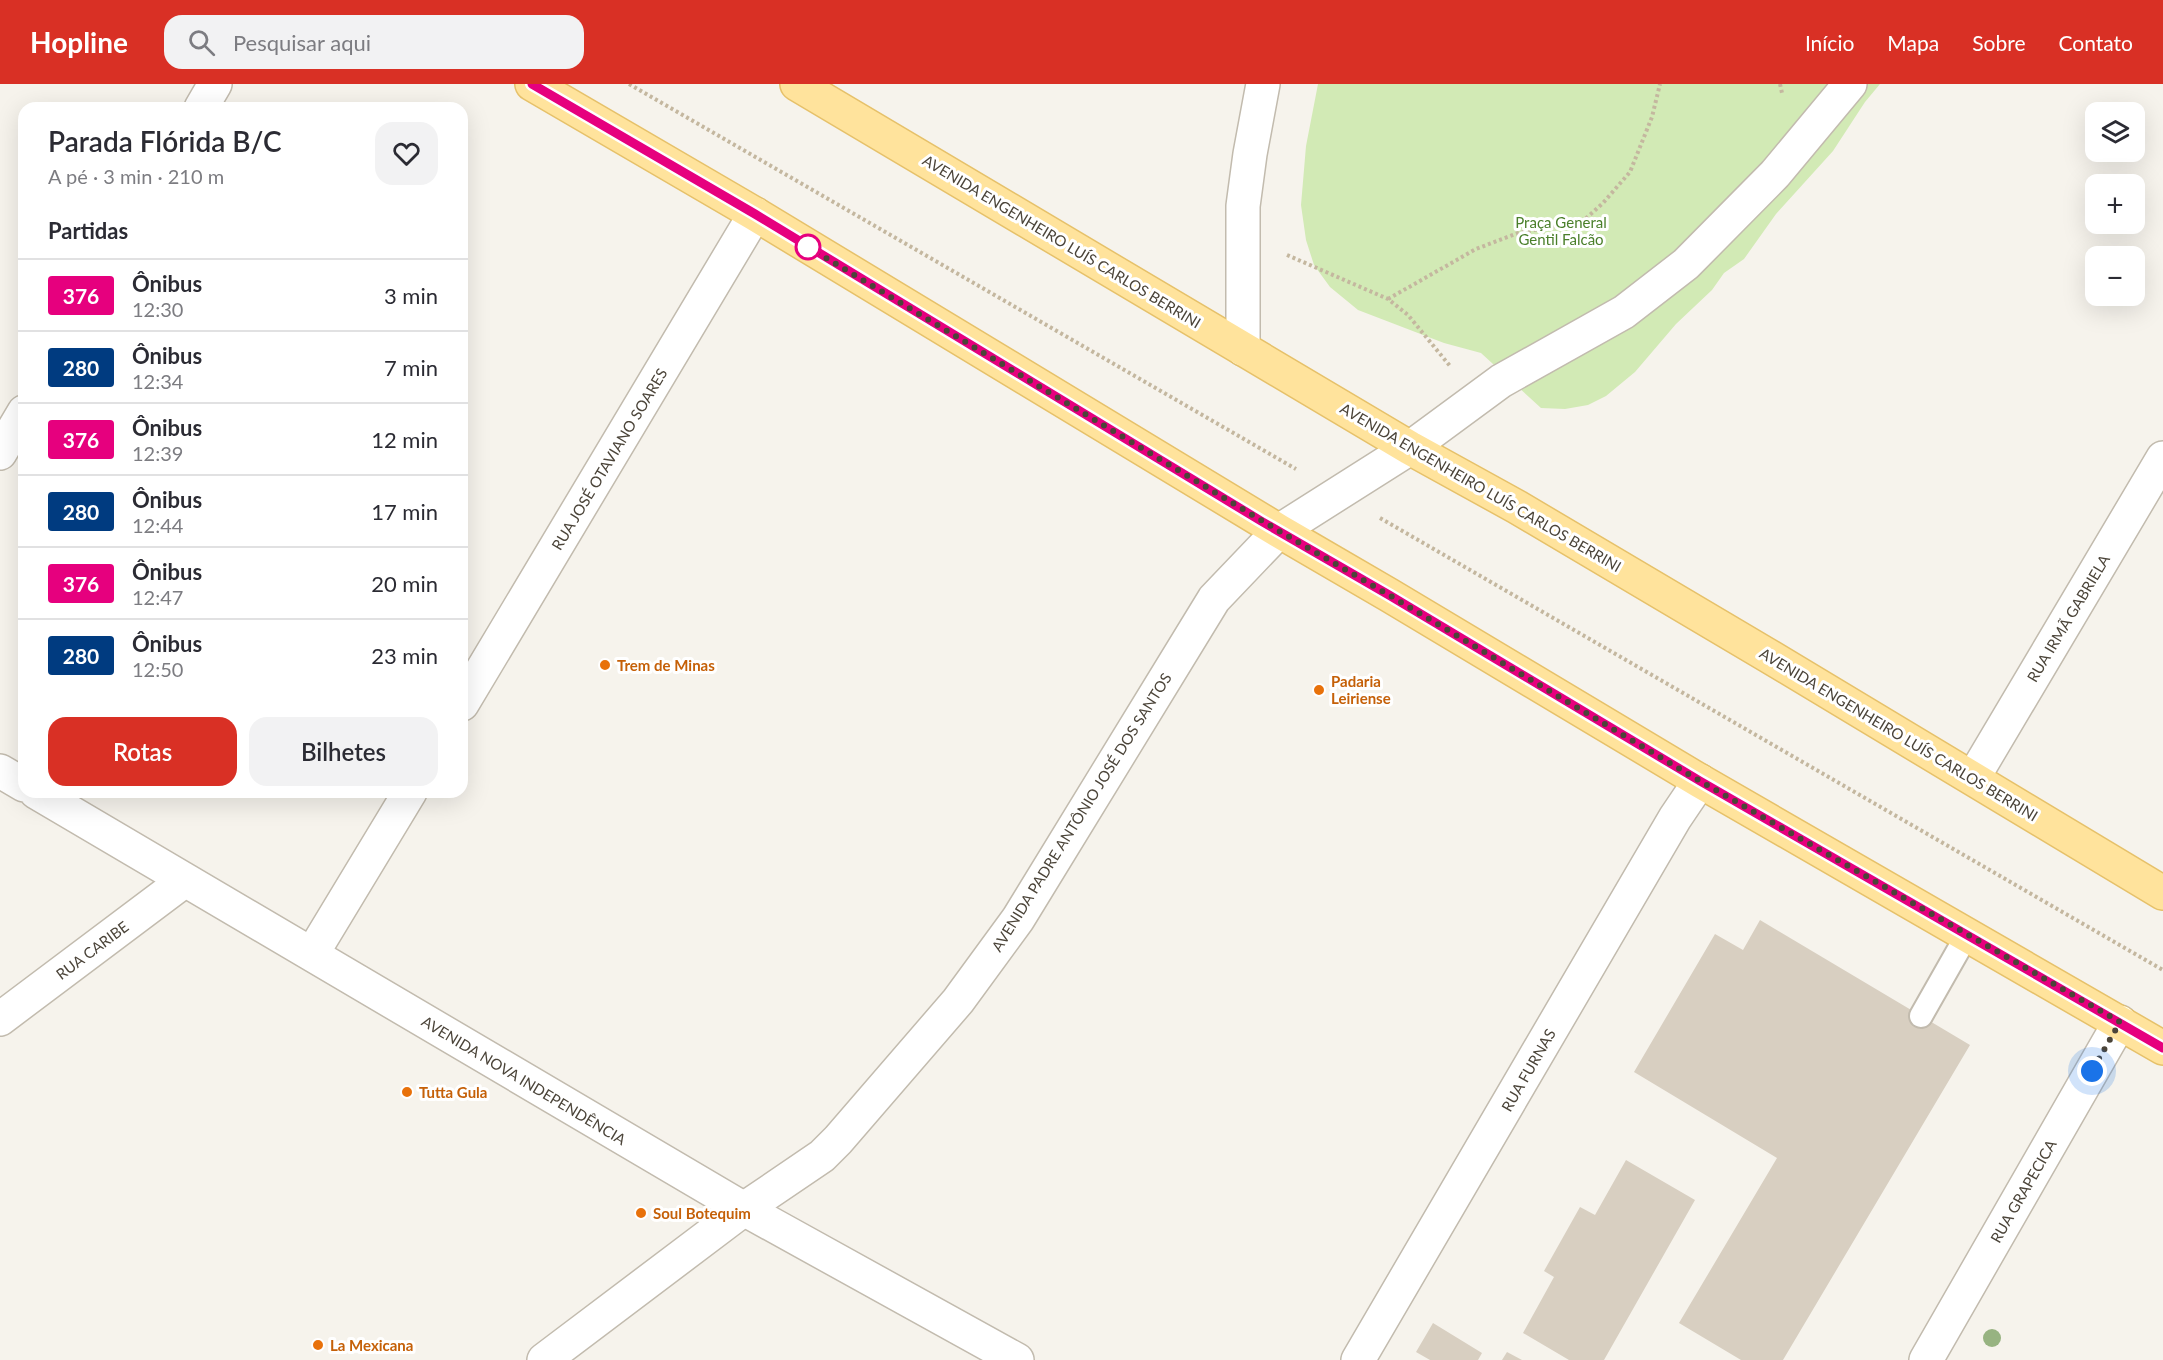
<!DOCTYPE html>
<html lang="pt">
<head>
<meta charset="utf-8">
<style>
  :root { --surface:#fff; --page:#f2f2f3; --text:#2b2b33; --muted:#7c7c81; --line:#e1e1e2; --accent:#d93025 }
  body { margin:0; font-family:Lato,sans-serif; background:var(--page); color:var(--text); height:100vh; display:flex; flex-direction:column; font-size:22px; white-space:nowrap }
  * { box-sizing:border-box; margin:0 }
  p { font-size:20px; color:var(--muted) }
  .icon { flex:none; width:33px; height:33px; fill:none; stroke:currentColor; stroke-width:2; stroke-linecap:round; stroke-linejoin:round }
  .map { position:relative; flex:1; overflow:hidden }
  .panel { position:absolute; left:18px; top:18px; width:450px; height:696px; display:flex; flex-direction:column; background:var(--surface); border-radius:18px; box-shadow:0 6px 24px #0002 }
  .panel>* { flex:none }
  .badge { padding:0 12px; border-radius:4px; font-size:21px; line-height:39px }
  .controls { position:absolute; left:2085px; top:18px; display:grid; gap:12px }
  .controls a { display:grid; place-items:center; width:60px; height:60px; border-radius:12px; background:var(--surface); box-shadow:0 6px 24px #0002; font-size:30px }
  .you { position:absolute; width:30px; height:30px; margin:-15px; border:4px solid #fff; border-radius:50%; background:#1a73e8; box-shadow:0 0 0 9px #1a73e833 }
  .map>.badge { position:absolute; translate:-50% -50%; box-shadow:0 0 0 3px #fff }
  h2 { padding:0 30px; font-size:22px; line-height:54px }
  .round { display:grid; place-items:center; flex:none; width:63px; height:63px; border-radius:18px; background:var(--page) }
  .overview { display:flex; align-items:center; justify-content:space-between; height:102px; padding:0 30px }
  h1 { font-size:28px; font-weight:600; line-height:45px }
  .button { display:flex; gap:12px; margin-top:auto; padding:12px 30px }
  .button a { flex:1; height:69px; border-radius:18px; background:var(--accent); color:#fff; font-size:24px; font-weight:600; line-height:69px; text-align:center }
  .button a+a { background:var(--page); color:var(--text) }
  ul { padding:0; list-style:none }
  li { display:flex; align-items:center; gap:18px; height:72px; padding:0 30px; border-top:2px solid var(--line) }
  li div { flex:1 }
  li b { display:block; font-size:22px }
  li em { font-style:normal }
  li .badge { min-width:66px; font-weight:700; text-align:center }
  header { display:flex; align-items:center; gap:36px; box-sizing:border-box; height:84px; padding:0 30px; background:var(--accent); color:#fff }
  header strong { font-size:28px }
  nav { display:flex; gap:33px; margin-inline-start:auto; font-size:21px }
  .search { width:420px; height:54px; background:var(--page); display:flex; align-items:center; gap:15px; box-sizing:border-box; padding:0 21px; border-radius:18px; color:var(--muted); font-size:22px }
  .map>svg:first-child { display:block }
</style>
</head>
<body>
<header>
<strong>Hopline</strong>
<div class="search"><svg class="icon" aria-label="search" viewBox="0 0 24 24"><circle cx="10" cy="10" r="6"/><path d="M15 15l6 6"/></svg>Pesquisar aqui</div>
<nav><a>Início</a><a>Mapa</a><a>Sobre</a><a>Contato</a></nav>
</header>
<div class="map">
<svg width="2163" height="1276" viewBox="0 0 2163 1276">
  <rect width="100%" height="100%" fill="#f6f3ec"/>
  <path fill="#d2eab5" d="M1318 0H1880L1865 18 1833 67 1776 130 1744 175 1724 189 1712 206 1676 240 1635 288 1606 312 1588 321 1565 325 1541 324 1481 269 1444 259 1358 226 1330 203 1314 181 1306 156 1301 121 1306 62Z"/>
  <path fill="#d8cfc1" d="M1760 836 1970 961 1783 1276H1741L1679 1239 1777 1074 1634 988 1715 850 1743 866Z
    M1626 1076 1695 1116 1604 1276H1569L1523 1249 1554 1193 1544 1187 1580 1123 1595 1131Z
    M1433 1239 1482 1269 1478 1276H1430L1416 1268Z
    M1507 1268 1522 1276H1502Z"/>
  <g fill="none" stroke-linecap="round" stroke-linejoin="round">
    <defs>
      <path id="service" d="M1921 932 1967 851"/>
      <path id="minor" d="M201 24 215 0
        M1243 265V122L1250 70 1263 0
        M1410 364 1501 297 1624 228 1686 180 1775 90 1850 0
        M0 369 24 328
        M462 620 755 130
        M0 687 24 701
        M1973 694 2163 374
        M36 708 744 1125 1017 1276
        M312 870 410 708
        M0 935 185 796
        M1358 1276 1675 734 1700 697
        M1926 1276 2120 938"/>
      <path id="tertiary" d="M544 1276 744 1125 822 1072 838 1056 958 917 1018 835 1214 515 1279 447 1410 364"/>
      <path id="primary" d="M532 0 755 130 1279 447 1389 511 1700 697 2163 964
        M797 0 1410 364 1517 423 1767 571 2163 809"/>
    </defs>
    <use href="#service" stroke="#c2bbae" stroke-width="26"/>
    <use href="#minor" stroke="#c2bbae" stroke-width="36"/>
    <use href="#tertiary" stroke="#c2bbae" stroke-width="36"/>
    <use href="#primary" stroke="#e6c16a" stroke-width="36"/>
    <path stroke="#c4b79f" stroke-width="4" stroke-dasharray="3 3" stroke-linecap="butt" d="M629 0 1296 385
      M1780 0 1782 9
      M1287 171 1388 215 1408 231 1450 282
      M1388 215 1476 165 1518 149 1583 137 1603 119 1630 88 1652 33 1660 0
      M1380 434 2163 886"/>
    <use href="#service" stroke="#fff" stroke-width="22"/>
    <use href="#minor" stroke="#fff" stroke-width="33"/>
    <use href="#tertiary" stroke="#fff" stroke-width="33"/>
    <use href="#primary" stroke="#ffe39c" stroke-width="33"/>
  </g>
  <circle fill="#97b381" cx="1992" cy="1254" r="9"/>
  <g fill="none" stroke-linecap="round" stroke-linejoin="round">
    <defs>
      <path id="line" d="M532 0 755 130 1261 437 1389 511 1700 697 2163 964"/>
    </defs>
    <use href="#line" stroke="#fff" stroke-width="14"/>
    <use href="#line" stroke="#e6007e" stroke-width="9"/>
    <path stroke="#4b4439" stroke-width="6" stroke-dasharray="0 10.8" d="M808 163 1279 447 1389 511 1700 697 2120 938 2092 987"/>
  </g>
  <circle fill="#fff" stroke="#e6007e" stroke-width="3" cx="808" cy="163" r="12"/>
  <g fill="#e8710a" stroke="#fff" stroke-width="2">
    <circle cx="605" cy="581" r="6"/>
    <circle cx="1319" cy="606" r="6"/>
    <circle cx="407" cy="1008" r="6"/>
    <circle cx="641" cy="1129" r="6"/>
    <circle cx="318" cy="1261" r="6"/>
  </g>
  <g text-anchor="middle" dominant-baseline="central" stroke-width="6" stroke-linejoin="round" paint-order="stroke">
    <g font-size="15" fill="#4a7f2a" stroke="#fff">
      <text x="1561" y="138">Praça General<tspan x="1561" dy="17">Gentil Falcão</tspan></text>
    </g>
    <g font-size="15" fill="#4b4439" stroke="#fff">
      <text transform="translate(1062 157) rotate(31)">AVENIDA ENGENHEIRO LUÍS CARLOS BERRINI</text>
      <text transform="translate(609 375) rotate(-59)">RUA JOSÉ OTAVIANO SOARES</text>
      <text transform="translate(1481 403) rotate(30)">AVENIDA ENGENHEIRO LUÍS CARLOS BERRINI</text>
      <text transform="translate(2068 534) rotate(-59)">RUA IRMÃ GABRIELA</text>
      <text transform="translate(1899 650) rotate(31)">AVENIDA ENGENHEIRO LUÍS CARLOS BERRINI</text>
      <text transform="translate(1081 728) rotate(-58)">AVENIDA PADRE ANTÔNIO JOSÉ DOS SANTOS</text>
      <text transform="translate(92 866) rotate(-37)">RUA CARIBE</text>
      <text transform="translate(1528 986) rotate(-60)">RUA FURNAS</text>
      <text transform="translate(524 996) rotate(31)">AVENIDA NOVA INDEPENDÊNCIA</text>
      <text transform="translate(2023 1107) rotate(-60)">RUA GRAPECICA</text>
    </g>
    <g font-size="15" font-weight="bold" fill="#c56008" stroke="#fff" text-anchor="start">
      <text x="617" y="581">Trem de Minas</text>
      <text x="1331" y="597">Padaria<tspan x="1331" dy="17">Leiriense</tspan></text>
      <text x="419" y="1008">Tutta Gula</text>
      <text x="653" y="1129">Soul Botequim</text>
      <text x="330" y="1261">La Mexicana</text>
    </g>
  </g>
</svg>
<div class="controls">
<a><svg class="icon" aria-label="layers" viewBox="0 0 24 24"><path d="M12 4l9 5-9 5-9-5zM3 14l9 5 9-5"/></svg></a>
<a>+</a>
<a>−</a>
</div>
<div class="you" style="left:2092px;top:987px"></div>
<section class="panel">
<div class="overview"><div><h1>Parada Flórida B/C</h1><p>A pé · 3 min · 210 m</p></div><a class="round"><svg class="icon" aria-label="heart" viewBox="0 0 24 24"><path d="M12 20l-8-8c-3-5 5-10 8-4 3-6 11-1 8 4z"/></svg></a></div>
<h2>Partidas</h2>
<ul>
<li><span class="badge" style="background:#e6007e;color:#fff">376</span><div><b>Ônibus</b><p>12:30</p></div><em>3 min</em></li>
<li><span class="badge" style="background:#003b80;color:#fff">280</span><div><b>Ônibus</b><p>12:34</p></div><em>7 min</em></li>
<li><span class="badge" style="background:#e6007e;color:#fff">376</span><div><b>Ônibus</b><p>12:39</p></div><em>12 min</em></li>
<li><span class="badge" style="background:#003b80;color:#fff">280</span><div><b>Ônibus</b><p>12:44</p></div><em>17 min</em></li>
<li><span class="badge" style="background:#e6007e;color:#fff">376</span><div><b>Ônibus</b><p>12:47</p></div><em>20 min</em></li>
<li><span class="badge" style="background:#003b80;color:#fff">280</span><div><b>Ônibus</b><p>12:50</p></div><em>23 min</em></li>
</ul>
<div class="button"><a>Rotas</a><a>Bilhetes</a></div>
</section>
</div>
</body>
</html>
